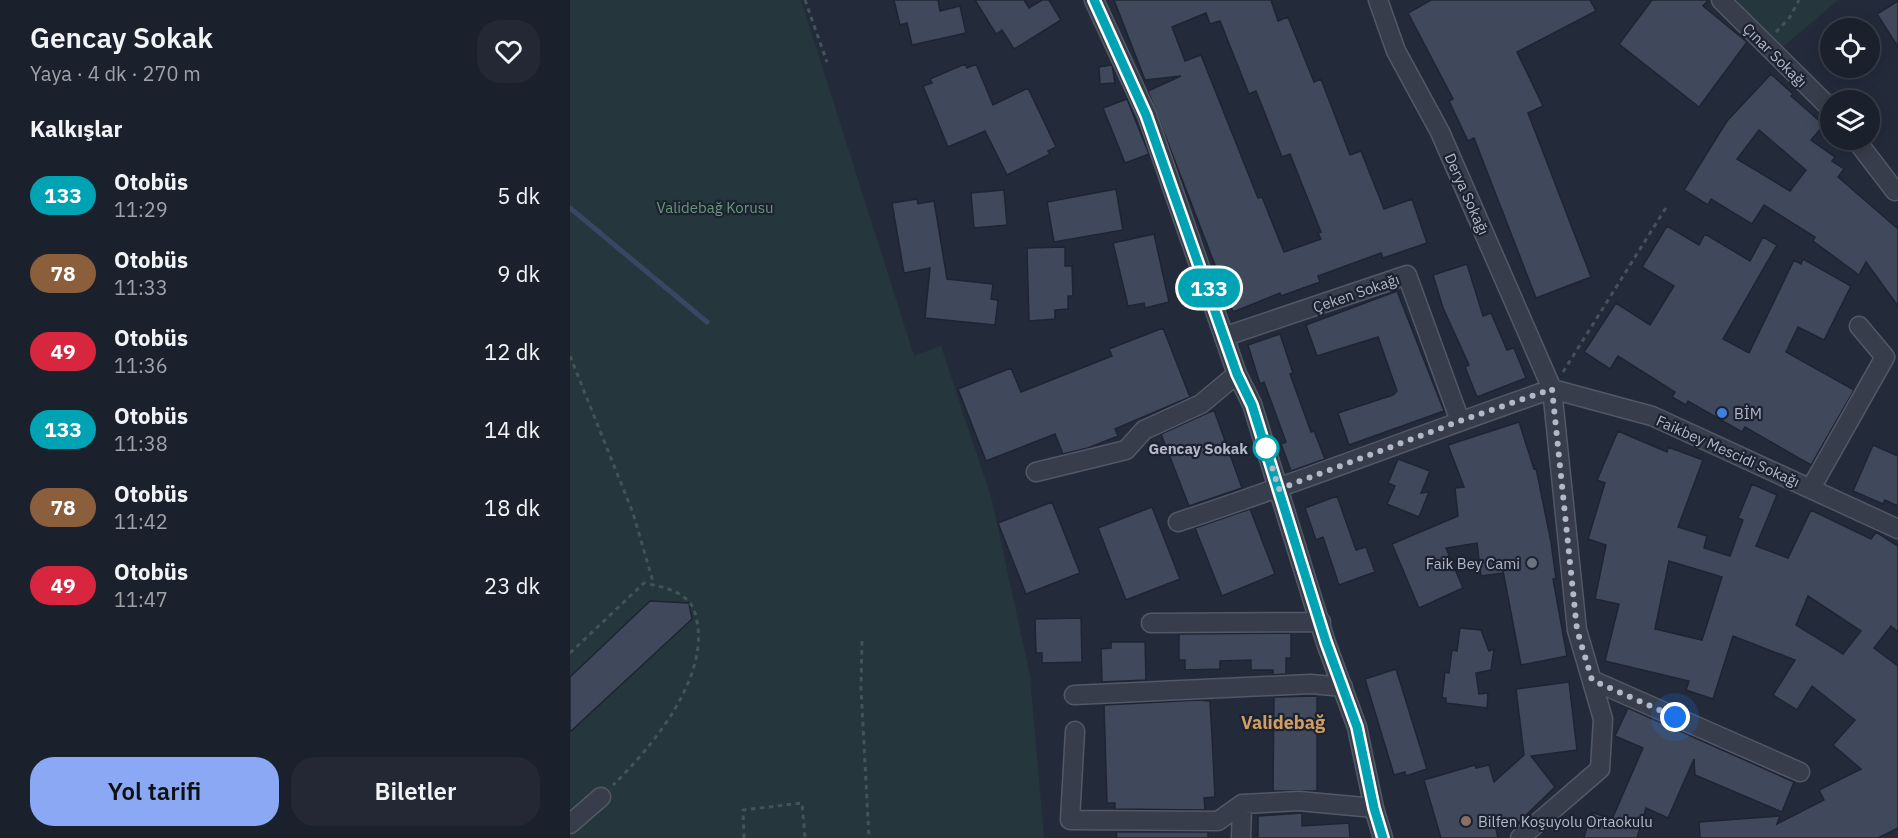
<!DOCTYPE html>
<html lang="tr">
<head>
<meta charset="utf-8">
<style>
  :root { --surface:#1a202c; --page:#232834; --text:#f1f3f6; --muted:#9fa3a9; --line:#383e48; --accent:#8aa8f4 }
  body { margin:0; font-family:"IBM Plex Sans",sans-serif; background:var(--page); color:var(--text); height:100vh; display:flex; flex-direction:column; font-size:22px; white-space:nowrap }
  * { box-sizing:border-box; margin:0 }
  p { font-size:20px; color:var(--muted) }
  .icon { flex:none; width:33px; height:33px; fill:none; stroke:currentColor; stroke-width:2; stroke-linecap:round; stroke-linejoin:round }
  .map { position:relative; flex:1; overflow:hidden }
  .sheet { display:flex; flex-direction:column; background:var(--surface); width:570px }
  .sheet>* { flex:none }
  .badge { padding:0 12px; border-radius:20px; font-size:21px; line-height:39px }
  .tools { position:absolute; left:1250px; top:18px; display:grid; gap:12px }
  .tools a { display:grid; place-items:center; width:60px; height:60px; border-radius:50%; background:var(--surface); box-shadow:0 3px 15px #0003,0 0 0 2px var(--line); font-size:30px }
  .you { position:absolute; width:30px; height:30px; margin:-15px; border:4px solid #fff; border-radius:50%; background:#1a73e8; box-shadow:0 0 0 9px #1a73e833 }
  .map>.badge { position:absolute; translate:-50% -50%; box-shadow:0 0 0 3px #fff }
  h2 { padding:0 30px; font-size:22px; line-height:54px }
  .round { display:grid; place-items:center; flex:none; width:63px; height:63px; border-radius:24px; background:var(--page) }
  .summary { display:flex; align-items:center; justify-content:space-between; height:102px; padding:0 30px }
  h1 { font-size:28px; font-weight:600; line-height:45px }
  .primary-button { display:flex; gap:12px; margin-top:auto; padding:12px 30px }
  .primary-button a { flex:1; height:69px; border-radius:24px; background:var(--accent); color:#111; font-size:24px; font-weight:600; line-height:69px; text-align:center }
  .primary-button a+a { background:var(--page); color:var(--text) }
  ul { padding:0; list-style:none }
  li { display:flex; align-items:center; gap:18px; height:78px; padding:0 30px }
  li div { flex:1 }
  li b { display:block; font-size:22px }
  li em { font-style:normal }
  li .badge { min-width:66px; font-weight:700; text-align:center }
  main { display:flex; flex:1; min-height:0 }
  .map>svg:first-child { display:block }
</style>
</head>
<body>
<main>
<section class="sheet">
<div class="summary"><div><h1>Gencay Sokak</h1><p>Yaya · 4 dk · 270 m</p></div><a class="round"><svg class="icon" aria-label="heart" viewBox="0 0 24 24"><path d="M12 20l-8-8c-3-5 5-10 8-4 3-6 11-1 8 4z"/></svg></a></div>
<h2>Kalkışlar</h2>
<ul>
<li><span class="badge" style="background:#00a3b4;color:#fff">133</span><div><b>Otobüs</b><p>11:29</p></div><em>5 dk</em></li>
<li><span class="badge" style="background:#8b5e3c;color:#fff">78</span><div><b>Otobüs</b><p>11:33</p></div><em>9 dk</em></li>
<li><span class="badge" style="background:#d7263d;color:#fff">49</span><div><b>Otobüs</b><p>11:36</p></div><em>12 dk</em></li>
<li><span class="badge" style="background:#00a3b4;color:#fff">133</span><div><b>Otobüs</b><p>11:38</p></div><em>14 dk</em></li>
<li><span class="badge" style="background:#8b5e3c;color:#fff">78</span><div><b>Otobüs</b><p>11:42</p></div><em>18 dk</em></li>
<li><span class="badge" style="background:#d7263d;color:#fff">49</span><div><b>Otobüs</b><p>11:47</p></div><em>23 dk</em></li>
</ul>
<div class="primary-button"><a>Yol tarifi</a><a>Biletler</a></div>
</section>
<div class="map">
<svg width="1328" height="838" viewBox="0 0 1328 838">
  <rect width="100%" height="100%" fill="#232b3b"/>
  <path fill="#25373c" d="M0 0H231L344 356 371 346 422 500 460 676 474 838H0Z
    M1167 0H1268L1209 50Z"/>
  <g fill="none" stroke-linecap="round" stroke-linejoin="round">
    <path stroke="#394764" stroke-width="5" d="M0 208 137 322"/>
  </g>
  <path fill="#40495b" stroke="#1e2432" stroke-width="1.5" fill-rule="evenodd" d="M324 0H368L370 11 390 6 396 33 342 45 337 23 330 25Z
    M405 0H454L459 8 472 0H479L491 20 444 49 432 30 426 34Z
    M544 0H701L708 21 718 17 744 82 751 79 780 155 791 151 814 209 842 199 857 243 813 258 811 253 748 276 750 282 711 296 710 293 663 312 578 91 611 76 575 80ZM636 13 640 24 650 21 679 94 686 91 712 157 720 154 751 232 748 233 751 239 714 252 692 197 688 198 631 55 615 61 602 27Z
    M861 0H1020L1026 11 947 52 973 106 958 113 1021 277 966 298 904 138 898 141 879 101 883 99 838 13Z
    M1082 0H1138L1133 6 1177 42 1129 107 1049 44Z
    M1328 1V47L1307 14Z
    M395 64 397 68 406 64 423 105 458 88 486 147 478 151 480 154 437 175 415 131 378 147 353 86 362 83 360 79Z
    M542 65 545 83 530 84 529 67Z
    M1201 74 1223 94 1221 96 1254 125 1241 140 1265 157 1262 161 1274 169 1268 177 1328 229V306L1296 262 1289 275 1243 241 1245 237 1194 205 1182 224 1141 199 1138 205 1114 190 1157 121ZM1189 130 1236 170 1220 191 1167 159Z
    M557 99 579 154 555 163 533 108Z
    M546 189 553 230 484 242 477 202Z
    M434 190 437 225 404 228 401 193Z
    M347 199 348 204 364 201 377 279 423 284 421 299 428 300 425 325 355 318 360 268 334 273 322 203Z
    M1097 226 1129 245 1135 234 1180 261 1193 237 1207 245 1153 339 1179 353 1224 260 1231 264 1233 259 1281 286 1254 340 1228 327 1216 352 1284 390 1241 465 1175 427 1172 432 1118 401 1116 405 1102 397 1105 392 1048 356 1040 369 1014 352 1046 303 1080 325 1104 286 1072 267Z
    M584 234 599 302 575 308 574 303 558 306 543 243Z
    M495 247V266H502L503 296H498V309L485 310V319L459 321 457 248Z
    M897 264 913 316 921 313 937 350 944 348 956 378 907 397 895 367 899 365 873 308 863 275Z
    M827 291 874 411 779 445 768 413 823 395 827 391 808 337 747 356 736 325Z
    M593 328 620 397 545 429 548 436 518 448 493 454 485 434 416 461 388 389 441 368 451 392 542 356 539 349Z
    M710 334 723 373 720 374 741 432 744 431 755 459 721 471 711 444 716 442 694 382 690 384 678 345Z
    M644 410 672 488 619 506 591 434Z
    M949 422 964 469 966 468 981 542 986 579H983L997 656 951 665 933 571V573L911 576 907 543 876 548 893 588 849 608 822 544 888 516 885 488 894 487 878 445Z
    M1048 431 1097 452 1098 447 1133 460 1108 527 1137 536 1134 548 1160 556 1173 520 1168 518 1182 484 1207 495 1186 546 1218 558 1241 510 1301 539 1306 532 1328 546V632L1321 626 1304 648 1328 666V828L1308 838H1130L1129 822 1210 816 1207 824 1254 800 1249 790 1291 769 1263 745 1285 720 1242 686 1227 710 1203 695 1225 660 1163 636 1143 699 1116 690 1119 681 1035 661 1049 604 1025 599 1036 545 1018 539 1035 483 1027 480ZM1099 561 1152 577 1132 640 1085 629ZM1238 596 1291 631 1273 654 1226 625Z
    M1303 445 1328 456V506L1315 500 1313 504 1283 491Z
    M828 459 860 471 851 493 859 492 849 517 817 504 825 486 818 483Z
    M767 496 786 550 796 547 805 572 769 585 753 537 746 540 735 508Z
    M482 502 510 573 456 594 428 523Z
    M582 507 610 579 556 600 528 528Z
    M680 509 705 574 652 596 625 528Z
    M80 601 119 603 122 619 0 732V677Z
    M511 618 512 662 472 663V653H466L465 619Z
    M890 628 911 630 919 651 924 649 921 670 906 673 909 694 918 693 917 708 876 703V698H872L875 672 879 673 882 650 887 651Z
    M721 633V658H716V674L703 675V670H681V660L650 661V669L615 670V660H609V634Z
    M541 642H575L576 680 532 682 531 649 541 648Z
    M826 669 857 769 836 776 835 772 824 775 795 679Z
    M999 682 1007 750 961 756 985 787 948 823 926 829 928 838H871L854 780 905 765 906 768 919 765 924 782 954 755 946 689Z
    M747 696V791H703L704 697Z
    M629 700 640 701 642 736 645 797 634 798 635 810 545 809V803H537L534 705Z
    M1058 708 1224 782 1212 812 1125 775 1124 759 1098 818 1076 808 1067 838H1014L1021 812 1042 819 1073 748 1045 736Z
    M732 813V826L779 823 780 838H688V816Z
    M546 832H638V838H547Z"/>
  <g fill="none" stroke-linecap="round" stroke-linejoin="round">
    <defs>
      <path id="minor" d="M524 0 577 115 667 374 682 404 756 643 787 727 804 808 813 838
        M808 0 826 51 870 132 982 389 1007 630 1033 719 1030 769 950 838
        M1151 0 1260 108
        M1286 140 1325 191
        M656 336 837 275 890 421
        M982 389 1082 416 1328 529
        M466 472 556 450 574 430 631 404 667 374
        M1241 488 1315 357 1289 326
        M608 522C734 481 857 432 982 389
        M581 623 751 622
        M1022 680 1230 772
        M504 695 741 684 773 687
        M505 731 500 820 648 821 672 804 729 801 804 808
        M0 824 31 797
        M671 838 672 804"/>
    </defs>
    <use href="#minor" stroke="#525866" stroke-width="21"/>
    <path stroke="#435459" stroke-width="3" stroke-dasharray="4.5 4.5" stroke-linecap="butt" d="M235 0 257 62
      M1206 32 1220 17 1229 0
      M0 356 63 513 84 585
      M993 372 1097 206
      M292 641 291 688 299 838
      M0 653 74 583C91 587 108 589 120 603 125 609 127 620 128 628 134 684 81 748 43 785
      M174 838 173 810 232 803 235 838"/>
    <use href="#minor" stroke="#373d4b" stroke-width="18"/>
  </g>
  <g fill="none" stroke-linecap="round" stroke-linejoin="round">
    <defs>
      <path id="line" d="M524 0 576 115 667 374 682 405 756 642 787 727 804 808 813 838"/>
    </defs>
    <use href="#line" stroke="#fff" stroke-width="14"/>
    <use href="#line" stroke="#00a3b4" stroke-width="9"/>
    <path stroke="#b2b8c7" stroke-width="6" stroke-dasharray="0 10.8" d="M696 448 709 489 890 421 982 389 1007 630 1022 680 1105 717"/>
  </g>
  <circle fill="#3f7fe0" stroke="#1c2230" stroke-width="2" cx="1152" cy="413" r="6"/>
  <circle fill="#fff" stroke="#00a3b4" stroke-width="3" cx="696" cy="448" r="12"/>
  <circle fill="#6b7280" stroke="#1c2230" stroke-width="2" cx="962" cy="563" r="6"/>
  <circle fill="#8d6e63" stroke="#1c2230" stroke-width="2" cx="896" cy="821" r="6"/>
  <g text-anchor="middle" dominant-baseline="central" stroke-width="4.5" stroke-linejoin="round" paint-order="stroke">
    <g font-size="15" fill="#b2b8c7" stroke="#1c2230">
      <text transform="translate(1205 55) rotate(45)">Çınar Sokağı</text>
      <text transform="translate(897 194) rotate(66)">Derya Sokağı</text>
      <text transform="translate(786 293) rotate(-19)">Çeken Sokağı</text>
      <text transform="translate(1158 451) rotate(24)">Faikbey Mescidi Sokağı</text>
    </g>
    <g font-size="15" fill="#6a9779" stroke="#1c2230">
      <text x="145" y="207">Validebağ Korusu</text>
    </g>
    <g font-size="15" fill="#b2b8c7" stroke="#1c2230" text-anchor="start">
      <text x="1164" y="413">BİM</text>
      <text x="950" y="563" text-anchor="end">Faik Bey Cami</text>
      <text x="908" y="821">Bilfen Koşuyolu Ortaokulu</text>
    </g>
    <g font-size="15" font-weight="bold" fill="#b2b8c7" stroke="#1c2230" text-anchor="end">
      <text x="678" y="448">Gencay Sokak</text>
    </g>
    <g font-size="18" font-weight="bold" fill="#d09e64" stroke="#1c2230">
      <text x="713" y="722">Validebağ</text>
    </g>
  </g>
</svg>
<div class="tools">
<a><svg class="icon" aria-label="locate" viewBox="0 0 24 24"><circle cx="12" cy="12" r="6"/><path d="M12 2v4M12 18v4M2 12h4M18 12h4"/></svg></a>
<a><svg class="icon" aria-label="layers" viewBox="0 0 24 24"><path d="M12 4l9 5-9 5-9-5zM3 14l9 5 9-5"/></svg></a>
</div>
<div class="you" style="left:1105px;top:717px"></div>
<b class="badge" style="left:639px;top:288px;background:#00a3b4;color:#fff">133</b>
</div>
</main>
</body>
</html>
